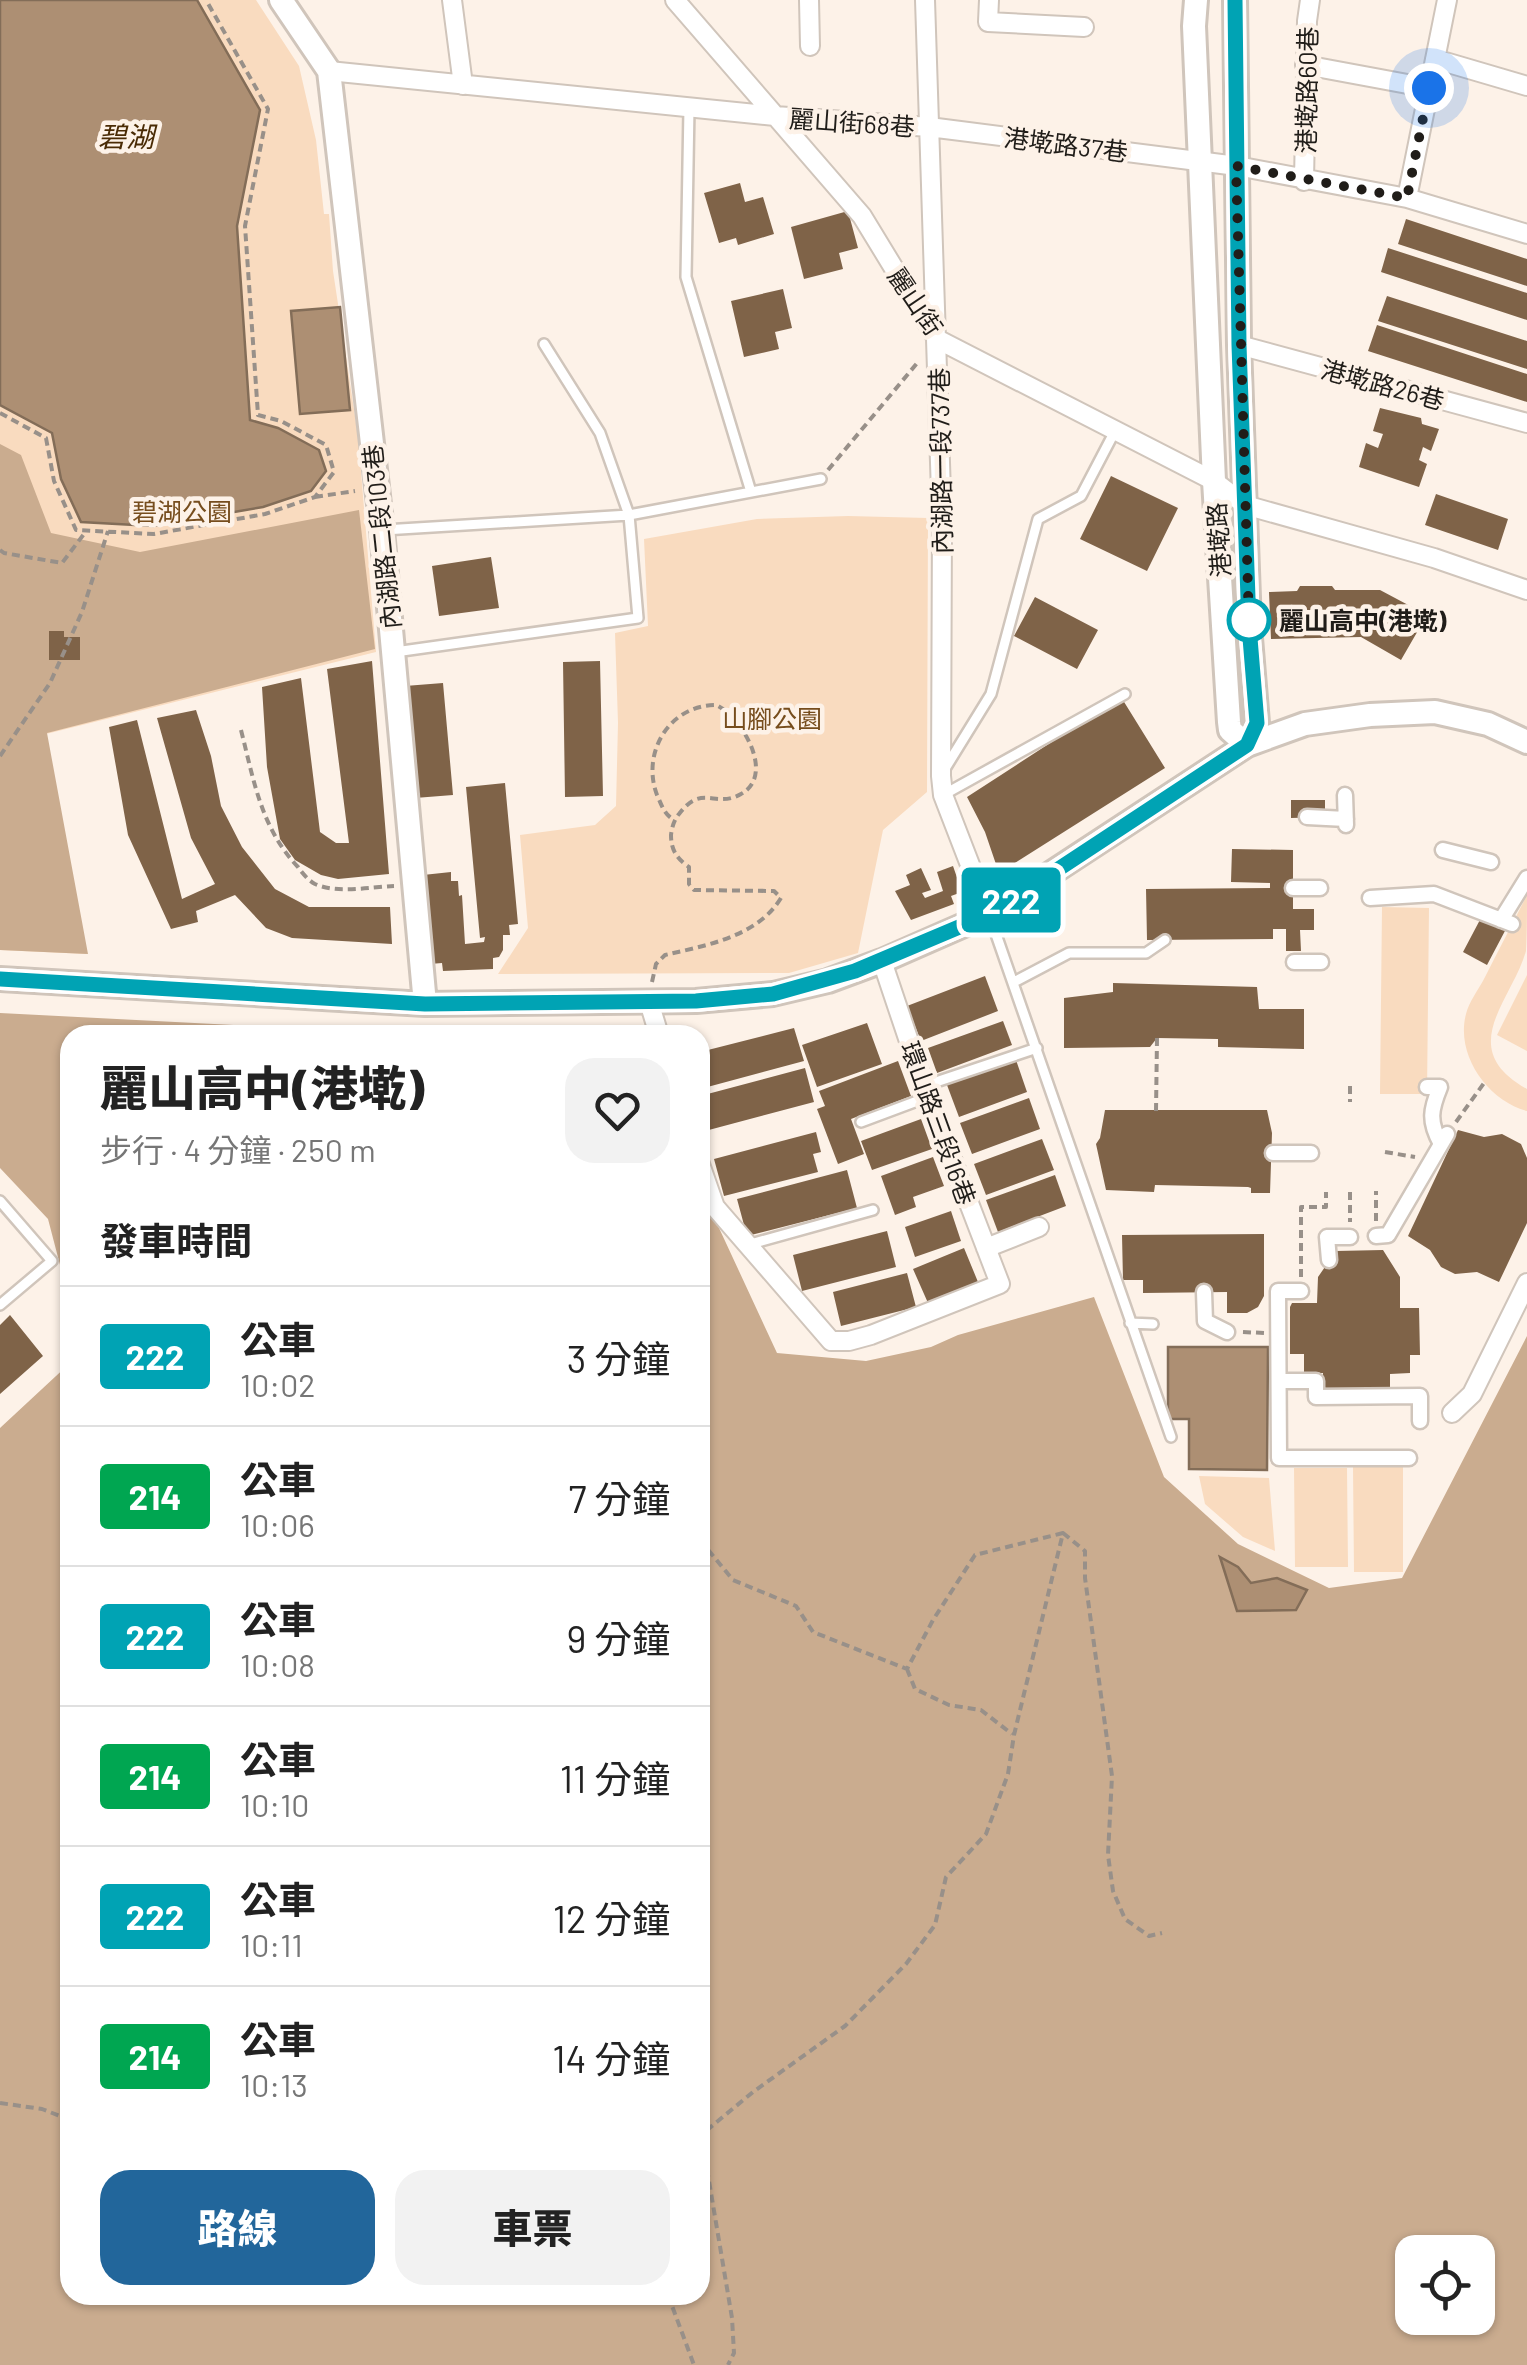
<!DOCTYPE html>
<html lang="zh-TW">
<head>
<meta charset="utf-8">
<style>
  :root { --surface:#fff; --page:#f2f2f2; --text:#222; --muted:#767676; --line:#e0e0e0; --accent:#22669b }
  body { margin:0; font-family:Barlow,"Noto Sans TC",sans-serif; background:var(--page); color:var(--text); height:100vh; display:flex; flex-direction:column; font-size:38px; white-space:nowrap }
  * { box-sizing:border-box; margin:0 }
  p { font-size:32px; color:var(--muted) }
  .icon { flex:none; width:55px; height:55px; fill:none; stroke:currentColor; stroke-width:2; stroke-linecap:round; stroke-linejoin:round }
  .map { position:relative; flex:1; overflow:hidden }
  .side { position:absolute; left:60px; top:1025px; width:650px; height:1280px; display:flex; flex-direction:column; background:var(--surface); border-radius:30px; box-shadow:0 2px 8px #0004 }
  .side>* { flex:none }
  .badge { padding:0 20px; border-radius:8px; font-size:35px; line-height:65px }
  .controls { position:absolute; left:1395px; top:2235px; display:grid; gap:20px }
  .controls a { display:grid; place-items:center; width:100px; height:100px; border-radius:20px; background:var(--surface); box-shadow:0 2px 8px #0004; font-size:50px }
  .you { position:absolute; width:50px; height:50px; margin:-25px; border:8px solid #fff; border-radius:50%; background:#1a73e8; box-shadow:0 0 0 15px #1a73e833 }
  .map>.badge { position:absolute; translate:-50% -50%; box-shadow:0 0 0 5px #fff }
  h2 { padding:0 40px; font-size:38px; line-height:90px }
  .round { display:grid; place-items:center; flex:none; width:105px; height:105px; border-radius:30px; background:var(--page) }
  .summary { display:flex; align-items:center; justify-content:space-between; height:170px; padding:0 40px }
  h1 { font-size:48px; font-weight:800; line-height:75px }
  .cta { display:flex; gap:20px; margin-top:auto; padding:20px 40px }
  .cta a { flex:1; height:115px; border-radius:30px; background:var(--accent); color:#fff; font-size:40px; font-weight:800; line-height:115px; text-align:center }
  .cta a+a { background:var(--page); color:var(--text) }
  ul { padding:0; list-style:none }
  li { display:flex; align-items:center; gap:30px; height:140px; padding:0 40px; border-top:2px solid var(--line) }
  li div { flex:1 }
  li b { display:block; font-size:38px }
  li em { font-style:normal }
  li .badge { min-width:110px; font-weight:700; text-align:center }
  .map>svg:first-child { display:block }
</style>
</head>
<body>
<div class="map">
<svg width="1527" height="2365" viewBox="0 0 1527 2365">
  <rect width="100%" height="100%" fill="#fdf2e8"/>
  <path fill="#f9dbbf" d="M0 0H256L299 66 316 140 324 214H329L333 271 358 436 376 652 46 734 86 954 0 950Z
    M848 516 928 518 927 792 883 830 858 953 789 973 498 974 528 928 520 835 595 825 616 806 618 723 615 633 648 626 644 539 757 519Z
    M1527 895C1527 912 1527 934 1526 951 1512 1001 1454 1048 1527 1089V1111C1489 1101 1455 1056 1466 1014 1469 1002 1478 990 1484 979 1498 951 1513 923 1527 895Z
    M1382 907 1429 908 1427 1094H1380Z
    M1527 975V1051L1497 1035Z
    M1403 1466V1572H1354L1353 1467Z
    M1294 1468H1347L1348 1567H1295Z
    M1199 1476 1269 1478 1275 1551 1243 1537 1205 1504Z"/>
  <path fill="#caac8f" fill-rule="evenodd" d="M0 444 21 455 51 533 140 552 359 510 375 649 47 733 88 954 0 950Z
    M0 1013 253 1026 256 1035H70V1303L48 1219 0 1168Z
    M700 1187 777 1353 866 1361 931 1347 958 1335 1094 1297 1164 1477 1238 1544 1329 1588 1402 1578 1527 1336V2365H0V1428L70 1363V2295H700ZM1412 2252H1478V2318H1412Z"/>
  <path fill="#ad8f73" stroke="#836d58" stroke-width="2.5" d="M0 0H197L260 110 237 226 250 420 278 428 319 450 326 471 311 491 263 507 153 526 81 522 61 479 52 433 0 405Z
    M340 307 350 410 300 414 291 311Z
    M1168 1347H1268L1267 1470 1189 1469V1419H1168Z
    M1220 1557 1238 1567 1251 1583 1277 1578 1307 1590 1296 1610 1237 1611Z"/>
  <path fill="#7f6348" d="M740 183 745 202 763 197 774 234 738 245 736 238 719 243 704 193Z
    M848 211 858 248 839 253 843 269 804 279 791 227Z
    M1406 219 1527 259V286L1398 244Z
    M1388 248 1527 293V320L1381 272Z
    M783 289 792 328 775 332 779 349 744 357 731 301Z
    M1387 296 1527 341V369L1378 321Z
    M1377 325 1527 374V402L1368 351Z
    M1380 408 1421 418 1422 424 1439 429 1431 451 1423 447 1419 460 1427 464 1419 487 1359 467 1366 443 1378 448 1383 434 1373 431Z
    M1111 476 1178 508 1147 571 1080 539Z
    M1436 494 1508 519 1498 550 1425 525Z
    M491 557 499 608 439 616 432 566Z
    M1300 586H1332L1335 590H1380L1427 615 1401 660 1361 637 1271 639 1269 592 1297 591Z
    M1035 597 1098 630 1077 669 1014 636Z
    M49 631H64V637H80V660H49Z
    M372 661 389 874 338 879 321 875 295 860 280 839 267 767 262 687 301 678 320 832 336 843H349L327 669Z
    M600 661 603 796 565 797 563 662Z
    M443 683 453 795 415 798 405 686Z
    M1121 697 1165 768 999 873 985 832 967 797Z
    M196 710 211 756 221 806 242 847 275 889 309 907H390L392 944 292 938 266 928 235 895 196 911 198 922 171 929 128 835 109 727 137 720 182 899 215 884 191 838 157 718Z
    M505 783 518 924 509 925 510 935H503V950L499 957 493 958V969L443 971 442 963 430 964 423 875 451 872V881H458L459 896 462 895 465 944 484 942 485 937 480 938 466 787Z
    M1291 800H1325V817L1291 818Z
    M1232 849 1293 850V909H1314V930H1300L1301 951H1286V929H1273V939L1147 940 1146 889 1270 888V883L1231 882Z
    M953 866 962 892 951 896 954 904 911 920 895 891 910 885 906 875 921 868 931 890 922 893 925 898 943 891 937 872Z
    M1482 916 1506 929 1487 965 1463 952Z
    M985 976 998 1011 921 1041 907 1006Z
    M1113 983 1257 987 1259 1009H1304V1049L1218 1047V1039L1157 1038 1150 1047 1064 1048V998L1113 992Z
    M1003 1021 1012 1045 937 1073 928 1048Z
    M867 1023 882 1064 817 1087 802 1045Z
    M257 1028 335 1032V1035H265Z
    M794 1028 804 1061 700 1089V1052Z
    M1016 1060 1027 1092 959 1117 947 1085Z
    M898 1061 911 1096 851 1119 864 1154 838 1164 817 1109 825 1106 819 1091Z
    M805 1068 814 1102 705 1131 700 1096Z
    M1029 1098 1040 1129 972 1154 960 1123Z
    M1105 1110H1267L1272 1133 1270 1193H1251V1188L1248 1187 1155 1185 1154 1192 1106 1190 1096 1144 1100 1138Z
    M921 1119 932 1149 872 1170 861 1141Z
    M1458 1130 1484 1137 1502 1134 1521 1144 1527 1158V1223L1499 1282 1477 1272 1455 1274 1441 1267 1430 1250 1408 1236Z
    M816 1132 821 1152 813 1154 818 1172 724 1196 714 1159Z
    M1042 1139 1054 1170 986 1195 974 1164Z
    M933 1157 944 1186 913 1197 916 1207 895 1215 881 1176Z
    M847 1170 857 1208 747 1236 737 1199Z
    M1055 1175 1066 1206 998 1232 986 1200Z
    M951 1211 961 1241 915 1257 905 1227Z
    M887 1231 896 1267 802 1291 793 1255Z
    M1264 1234V1296L1258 1307 1247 1313H1227V1292L1143 1293V1280H1123L1122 1235Z
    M964 1248 978 1282 928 1303 913 1269Z
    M1383 1250 1400 1277V1308H1419L1420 1355H1410V1373L1390 1374V1394L1323 1395V1373H1304V1354H1290V1307L1292 1303H1317L1318 1277 1336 1251Z
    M907 1273 916 1307 841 1326 833 1292Z
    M10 1315 43 1356 0 1394V1325Z"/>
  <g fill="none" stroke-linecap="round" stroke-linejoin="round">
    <defs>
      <path id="service" d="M689 108 686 277 751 492
        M544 344 600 433 629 515 821 479
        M384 530 629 515 638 618 395 652
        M946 767 991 694 1038 519 1081 496 1115 431
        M943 795 1125 694
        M990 917 1171 1437
        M1014 982 1069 953H1146L1165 940
        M924 1086 1037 1048
        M861 1122 928 1097
        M0 1201 52 1261 0 1305
        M747 1245 873 1210
        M1130 1323 1153 1324"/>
      <path id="pedestrian" d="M1345 795 1346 825
        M1307 817 1346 819
        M1443 850 1491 862
        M1293 888H1320
        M1370 898 1434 894 1512 924
        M1501 920 1527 878
        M1294 962H1321
        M1427 1087H1440C1431 1109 1428 1121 1441 1144
        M1273 1153H1311
        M1376 1236 1388 1235 1447 1134
        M1329 1260 1327 1237H1350
        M1301 1291H1278L1279 1458H1409
        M1204 1292 1205 1321 1227 1332
        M1279 1381H1316V1397L1420 1396V1421"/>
      <path id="minor" d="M452 0 463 85
        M675 0 862 216 937 339 1214 481 1245 505 1434 558 1527 590
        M809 0 810 46
        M925 0 942 524 941 776 943 795 989 914
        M989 0 988 22 1084 27
        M1435 59 1527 86
        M1305 65 1429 88
        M329 71 775 116 929 127 1237 166 1407 198 1527 234
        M1304 181 1307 21 1310 0
        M1407 198 1447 0
        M1239 345 1527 423
        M649 1002 659 1035
        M700 1164 715 1207 831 1341H849L871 1335 1000 1284 924 1086 882 961
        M986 1248 1039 1227
        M1452 1413 1472 1394 1527 1283"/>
      <path id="tertiary" d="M281 0 329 71 382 530 425 1004
        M1196 0 1194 26 1214 481 1229 722 1230 730 1247 745
        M1235 0 1239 345 1249 626 1257 723 1247 745
        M0 979 425 1004 696 1001 773 994 828 981 882 961 989 914 1247 745 1305 724 1370 715 1435 712 1488 724 1527 742"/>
    </defs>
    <use href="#service" stroke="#d0c5bb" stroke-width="14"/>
    <use href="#pedestrian" stroke="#d0c5bb" stroke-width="19"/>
    <use href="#minor" stroke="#d0c5bb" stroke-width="22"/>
    <use href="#tertiary" stroke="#d0c5bb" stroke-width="28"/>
    <path stroke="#989089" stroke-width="4" stroke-dasharray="8 5" stroke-linecap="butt" d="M0 413 46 438 54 481 76 530 154 534 265 514 315 497 334 472 326 445 281 421 258 415 245 226 268 109 206 0
      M828 470 918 362
      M315 497 355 491
      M0 550 4 553 62 563 87 530
      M241 730C254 781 261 828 298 867 302 873 309 881 315 884 337 894 370 887 394 886
      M0 756 50 683 82 612 108 531
      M652 982 656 964 665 955C707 945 757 937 781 898L774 891 694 890 689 884V867C677 859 671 850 671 835 672 827 674 820 679 814 702 783 715 809 741 794 776 775 742 717 716 705 669 705 641 753 657 795 662 806 664 814 674 820
      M1350 1086V1102
      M1156 1111 1157 1038
      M1456 1122 1484 1083
      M1385 1152 1415 1157
      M1350 1192V1222
      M1376 1221V1191
      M1301 1277V1207H1326V1192
      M1243 1332 1264 1333
      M1063 1533 1085 1551V1578L1112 1776 1108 1855 1113 1891 1125 1919 1149 1936 1162 1933
      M700 1540 733 1580 796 1606 813 1632 907 1669 933 1620 975 1555 1063 1533 1014 1735 1008 1774 986 1834 946 1877 935 1925 906 1964 845 2026 753 2092 701 2135 705 2172 700 2178
      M907 1669 915 1689 949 1705 981 1710 1012 1734
      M0 2103 42 2109 70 2120
      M707 2169 732 2318 734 2353 728 2365
      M668 2295 694 2365"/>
    <use href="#service" stroke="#fff" stroke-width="9"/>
    <use href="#pedestrian" stroke="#fff" stroke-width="14"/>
    <use href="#minor" stroke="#fff" stroke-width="18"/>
    <use href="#tertiary" stroke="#fff" stroke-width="22"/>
  </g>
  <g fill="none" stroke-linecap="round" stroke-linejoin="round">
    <defs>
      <path id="line" d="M0 979 425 1004 696 1001 773 994 855 971 990 914 1247 745 1257 723 1249 626 1239 345 1235 0"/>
    </defs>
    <use href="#line" stroke="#fff" stroke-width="22"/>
    <use href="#line" stroke="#00a3b4" stroke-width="15"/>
    <path stroke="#201d19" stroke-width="10" stroke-dasharray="0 18" d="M1249 620V626L1236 166 1407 198 1429 88"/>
  </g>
  <circle fill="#fff" stroke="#00a3b4" stroke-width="5" cx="1249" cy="620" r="20"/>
  <g text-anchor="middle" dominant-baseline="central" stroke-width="9" stroke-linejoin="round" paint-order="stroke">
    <g font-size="25" fill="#201d19" stroke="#fdf2e8">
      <text transform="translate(1306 90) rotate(-89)">港墘路60巷</text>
      <text transform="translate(852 122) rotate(4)">麗山街68巷</text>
      <text transform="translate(1066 144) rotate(7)">港墘路37巷</text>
      <text transform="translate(916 301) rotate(56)">麗山街</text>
      <text transform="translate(1383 384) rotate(15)">港墘路26巷</text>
      <text transform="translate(940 461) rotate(-91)">內湖路一段737巷</text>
      <text transform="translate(381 537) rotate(-96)">內湖路二段103巷</text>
      <text transform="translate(1218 540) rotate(-94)">港墘路</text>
      <text transform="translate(939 1123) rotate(70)">環山路三段16巷</text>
    </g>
    <g font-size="25" fill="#764d1d" stroke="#fdf2e8">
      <text x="182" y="511">碧湖公園</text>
      <text x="772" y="718">山腳公園</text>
    </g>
    <g font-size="25" font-weight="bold" fill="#201d19" stroke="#fdf2e8" text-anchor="start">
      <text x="1279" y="620">麗山高中(港墘)</text>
    </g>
    <g font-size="28" font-style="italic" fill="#4a2b05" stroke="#fdf2e8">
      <text x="126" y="136">碧湖</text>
    </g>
  </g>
</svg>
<div class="controls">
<a><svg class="icon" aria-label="locate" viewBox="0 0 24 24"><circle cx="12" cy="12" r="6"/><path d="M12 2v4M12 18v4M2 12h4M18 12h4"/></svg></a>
</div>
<div class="you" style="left:1429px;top:88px"></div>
<b class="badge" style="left:1011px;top:900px;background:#00a3b4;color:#fff">222</b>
<section class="side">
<div class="summary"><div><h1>麗山高中(港墘)</h1><p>步行 · 4 分鐘 · 250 m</p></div><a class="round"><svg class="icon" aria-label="heart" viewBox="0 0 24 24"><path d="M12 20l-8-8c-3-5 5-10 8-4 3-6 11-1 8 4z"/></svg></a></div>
<h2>發車時間</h2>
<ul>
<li><span class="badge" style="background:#00a3b4;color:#fff">222</span><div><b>公車</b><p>10:02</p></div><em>3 分鐘</em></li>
<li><span class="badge" style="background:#00a651;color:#fff">214</span><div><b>公車</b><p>10:06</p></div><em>7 分鐘</em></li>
<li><span class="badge" style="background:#00a3b4;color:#fff">222</span><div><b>公車</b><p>10:08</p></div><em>9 分鐘</em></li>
<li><span class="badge" style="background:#00a651;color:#fff">214</span><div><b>公車</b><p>10:10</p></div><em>11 分鐘</em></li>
<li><span class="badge" style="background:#00a3b4;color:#fff">222</span><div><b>公車</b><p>10:11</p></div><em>12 分鐘</em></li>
<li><span class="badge" style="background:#00a651;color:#fff">214</span><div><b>公車</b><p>10:13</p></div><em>14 分鐘</em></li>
</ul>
<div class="cta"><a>路線</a><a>車票</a></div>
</section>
</div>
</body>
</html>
